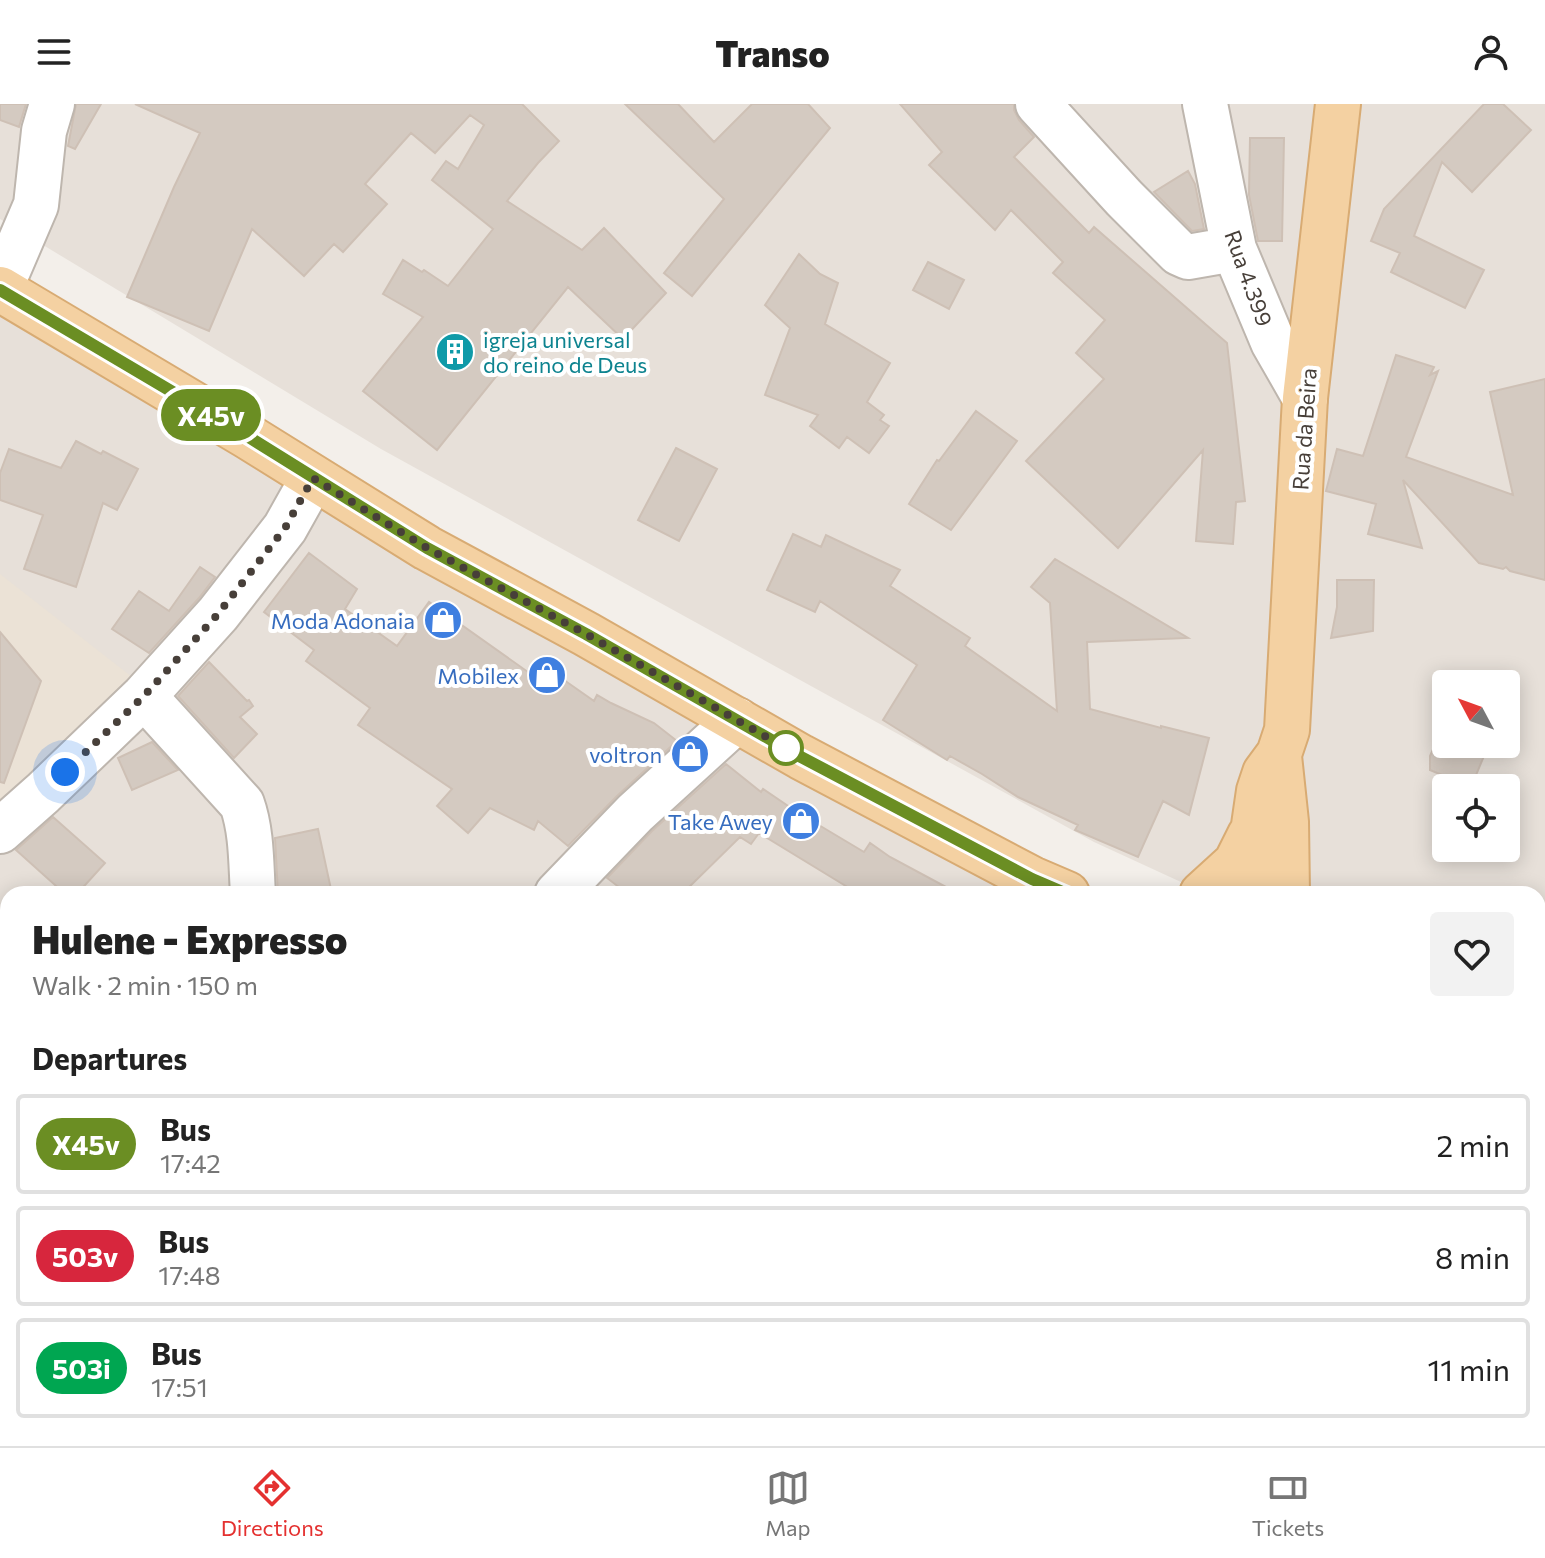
<!DOCTYPE html>
<html lang="en">
<head>
<meta charset="utf-8">
<style>
  :root { --surface:#fff; --page:#f2f2f2; --text:#222; --muted:#767676; --line:#e0e0e0; --accent:#e43130 }
  body { margin:0; font-family:Commissioner,sans-serif; background:var(--page); color:var(--text); height:100vh; display:flex; flex-direction:column; font-size:30px; white-space:nowrap }
  * { box-sizing:border-box; margin:0 }
  p { font-size:26px; color:var(--muted) }
  .icon { flex:none; width:44px; height:44px; fill:none; stroke:currentColor; stroke-width:2; stroke-linecap:round; stroke-linejoin:round }
  .map { position:relative; flex:1; overflow:hidden }
  .sheet { position:absolute; left:0px; top:782px; width:1546px; height:560px; display:flex; flex-direction:column; background:var(--surface); border-radius:24px 24px 0 0; box-shadow:0 4px 20px #0003 }
  .sheet>* { flex:none }
  .badge { padding:0 16px; border-radius:26px; font-size:28px; line-height:52px }
  .needle { width:52px; rotate:311deg }
  .buttons { position:absolute; left:1432px; top:566px; display:grid; gap:16px }
  .buttons a { display:grid; place-items:center; width:88px; height:88px; border-radius:8px; background:var(--surface); box-shadow:0 4px 20px #0003; font-size:40px }
  .you { position:absolute; width:40px; height:40px; margin:-20px; border:6px solid #fff; border-radius:50%; background:#1a73e8; box-shadow:0 0 0 12px #1a73e833 }
  .map>.badge { position:absolute; translate:-50% -50%; box-shadow:0 0 0 4px #fff }
  h2 { padding:0 32px; font-size:30px; line-height:72px }
  .round { display:grid; place-items:center; flex:none; width:84px; height:84px; border-radius:8px; background:var(--page) }
  .overview { display:flex; align-items:center; justify-content:space-between; height:136px; padding:0 32px }
  h1 { font-size:38px; font-weight:800; line-height:60px }
  ul { padding:0; list-style:none }
  li { display:flex; align-items:center; gap:24px; height:100px; margin:0 16px 12px; padding:0 16px; border:4px solid var(--line); border-radius:8px }
  li div { flex:1 }
  li b { display:block; font-size:30px }
  li em { font-style:normal }
  li .badge { min-width:88px; font-weight:700; text-align:center }
  header { display:flex; justify-content:space-between; align-items:center; height:104px; padding:0 32px; background:var(--surface); font-size:36px; font-weight:800 }
  .dock { display:flex; justify-content:space-around; align-items:center; height:112px; border-top:2px solid var(--line); background:var(--surface); font-size:22px; color:var(--muted) }
  .dock a { display:grid; justify-items:center; gap:4px }
  .dock .current { color:var(--accent) }
  .map>svg:first-child { display:block }
</style>
</head>
<body>
<header><svg class="icon" aria-label="menu" viewBox="0 0 24 24"><path d="M4 6h16M4 12h16M4 18h16"/></svg>Transo<svg class="icon" aria-label="person" viewBox="0 0 24 24"><circle cx="12" cy="8" r="4"/><path d="M4 21q1-7 8-7t8 7"/></svg></header>
<div class="map">
<svg width="1545" height="1342" viewBox="0 0 1545 1342">
  <rect width="100%" height="100%" fill="#f3efea"/>
  <path fill="#e7e0d9" fill-rule="evenodd" d="M0 0H1545V949L1538 946V790H1207L1094 738 381 345 0 115ZM1446 580H1506V640H1446ZM1446 684H1506V744H1446Z
    M0 178 836 658 1102 790H8V1334H1538V1006L1545 1010V1342H0Z"/>
  <path fill="#ebe2d6" d="M0 470 141 580 0 725Z"/>
  <path fill="#d4cac1" stroke="#cec0b5" stroke-width="2" d="M0 0H26L19 23 0 16Z
    M76 0H101L75 45 68 42Z
    M135 0H522L559 37 538 59 507 97 582 146 604 124 666 189 623 235 568 183 437 346 363 287 423 213 383 190 403 156 422 168 424 166 448 182 493 125 432 76 446 57 458 65 484 21 470 11 435 49 411 29 365 80 387 100 343 148 334 140 304 172 252 125 209 227 127 193 174 83 200 29Z
    M625 0H678L714 38 752 0H808L830 24 692 192 664 169 724 95Z
    M900 0H1014V6L1019 16 1034 33 1014 53 1089 129 1094 123 1227 239 1245 397 1236 398 1233 440 1196 437 1203 346 1118 444 1026 357 1104 275 1076 249 1105 216 1053 169 1063 158 1011 106 995 126 929 61 942 48Z
    M1484 0H1503L1531 26 1472 88 1442 58 1414 132 1484 166 1465 204 1391 168 1400 149 1371 137 1384 105Z
    M1250 34H1284L1282 137H1258L1249 91Z
    M1188 67 1195 80 1204 125 1192 127 1154 88Z
    M799 150 820 170 838 179 825 220 890 259 867 298 884 311 880 316 889 322 869 349 847 333 839 344 810 322 818 311 765 291 790 224 765 201Z
    M928 158 964 176 949 205 913 186Z
    M1396 251 1434 263 1430 271 1438 267 1406 353 1513 391 1490 288 1545 275V476L1510 467 1506 463 1503 465 1479 459 1403 376 1422 444 1368 430 1376 400 1326 387 1337 345 1363 352Z
    M976 307 1017 337 951 426 909 400 937 356 939 357Z
    M76 337 101 350 103 347 138 365 117 406 103 399 76 483 24 465 43 411 0 396V369L9 345 61 364Z
    M676 344 717 365 679 437 638 416Z
    M793 430 821 443 826 431 900 466 890 482 970 534 965 542 1057 607 1050 499 1031 483 1055 455 1188 534 1087 538 1090 605 1161 624V622L1209 634 1189 711 1163 697 1138 753 1075 726 1078 721 1018 693 982 670 950 652 947 656 883 616 917 561 820 497 815 508 767 486Z
    M309 449 357 485 345 505 397 542 429 498 535 573 544 562 594 597 597 591 611 599 654 619 677 637 617 692 568 742 538 717 534 726 490 704 468 729 437 702 452 685 358 621 370 604 306 557 314 546 264 508Z
    M200 463 215 473 199 494 149 549 112 525 139 487 169 507Z
    M1337 476H1374L1373 527 1331 534 1337 503Z
    M0 528 41 577 4 679 0 678Z
    M209 558 247 597 249 596 253 602 240 613 257 630 234 654 178 592Z
    M1438 634 1446 637V640H1489L1471 683 1430 666V652Z
    M152 638 178 666 132 686 118 654Z
    M726 660 761 688 763 685 797 708 864 748 870 739 890 753 959 790H859L759 729 751 740 740 733 682 790H628L607 774 652 727Z
    M53 713 105 759 77 790H65L16 746Z
    M318 725 332 790H278L275 734Z"/>
  <g fill="none" stroke-linecap="round" stroke-linejoin="round">
    <defs>
      <path id="minor" d="M1038 0 1124 94 1179 149 1188 153 1234 145
        M1205 0 1234 145 1273 238 1305 294
        M0 185 36 101 44 27 52 0
        M144 592 242 700C252 728 251 761 253 790
        M0 727 43 689 144 592 218 510 285 424 313 374
        M557 790 635 709 737 616
        M461 1334 465 1342
        M891 1342V1334"/>
      <path id="major" d="M0 185 247 332 427 444 586 530 801 653 1032 775 1067 790
        M1279 652 1286 718 1287 790
        M1202 790 1236 759 1250 731
        M1244 790 1259 687 1265 669 1279 650 1287 626 1305 294 1338 0
        M1538 1007 1545 1011
        M1240 1342V1334"/>
    </defs>
    <use href="#minor" stroke="#beb6ae" stroke-width="48"/>
    <use href="#major" stroke="#d8ab73" stroke-width="48"/>
    <path stroke="#beafa0" stroke-width="5" stroke-dasharray="4 4" stroke-linecap="butt" d="M0 1274 8 1267"/>
    <use href="#minor" stroke="#fff" stroke-width="44"/>
    <use href="#major" stroke="#f4d1a2" stroke-width="44"/>
  </g>
  <g fill="none" stroke-linecap="round" stroke-linejoin="round">
    <defs>
      <path id="line" d="M0 186 247 332 427 444 586 530 801 653 1032 775 1067 790"/>
    </defs>
    <use href="#line" stroke="#fff" stroke-width="18"/>
    <use href="#line" stroke="#6b8e23" stroke-width="12"/>
    <path stroke="#473f39" stroke-width="8" stroke-dasharray="0 14.4" d="M65 668 144 592 218 510 285 424 313 374 427 444 586 530 786 644"/>
  </g>
  <defs>
    <symbol id="building-disc" viewBox="-11 -11 22 22"><circle r="9.5" fill="#0f9aa8" stroke="#fff"/><path d="M-4-6H4V6H1V3H-1V6H-4ZM-2.5-4.3h1.7v1.8h-1.7ZM.8-4.3h1.7v1.8H.8ZM-2.5-1h1.7V.8h-1.7ZM.8-1h1.7V.8H.8Z" fill="#fff"/></symbol>
    <symbol id="shop-disc" viewBox="-11 -11 22 22"><circle r="9.5" fill="#3f7fe0" stroke="#fff"/><path d="M-5-2.5h2.3a2.7 3.5 0 0 1 5.4 0H5L5.5 6h-11ZM-1.5-2.5h3a1.5 2.3 0 0 0-3 0Z" fill="#fff"/></symbol>
  </defs>
  <g fill-rule="evenodd">
    <use href="#building-disc" x="433" y="226" width="44" height="44"/>
    <use href="#shop-disc" x="421" y="494" width="44" height="44"/>
    <use href="#shop-disc" x="525" y="549" width="44" height="44"/>
    <use href="#shop-disc" x="668" y="628" width="44" height="44"/>
    <use href="#shop-disc" x="779" y="695" width="44" height="44"/>
  </g>
  <circle fill="#fff" stroke="#6b8e23" stroke-width="4" cx="786" cy="644" r="16"/>
  <g text-anchor="middle" dominant-baseline="central" stroke-width="8" stroke-linejoin="round" paint-order="stroke">
    <g font-size="22" fill="#473f39" stroke="#fff">
      <text transform="translate(1249 174) rotate(70)">Rua 4.399</text>
      <text transform="translate(1304 325) rotate(-86)">Rua da Beira</text>
    </g>
    <g font-size="22" fill="#0d838f" stroke="#fff" text-anchor="start">
      <text x="483" y="235">igreja universal<tspan x="483" dy="25">do reino de Deus</tspan></text>
    </g>
    <g font-size="22" fill="#366cbe" stroke="#fff" text-anchor="end">
      <text x="415" y="516">Moda Adonaia</text>
      <text x="519" y="571">Mobilex</text>
      <text x="662" y="650">voltron</text>
      <text x="773" y="717">Take Awey</text>
    </g>
  </g>
</svg>
<div class="buttons">
<a><svg class="needle" viewBox="-14 -14 28 28"><path d="M0-13l5 13h-10z" fill="#e53935"/><path d="M0 13l5-13h-10z" fill="#767676"/></svg></a>
<a><svg class="icon" aria-label="locate" viewBox="0 0 24 24"><circle cx="12" cy="12" r="6"/><path d="M12 2v4M12 18v4M2 12h4M18 12h4"/></svg></a>
</div>
<div class="you" style="left:65px;top:668px"></div>
<b class="badge" style="left:211px;top:311px;background:#6b8e23;color:#fff">X45v</b>
<section class="sheet">
<div class="overview"><div><h1>Hulene - Expresso</h1><p>Walk · 2 min · 150 m</p></div><a class="round"><svg class="icon" aria-label="heart" viewBox="0 0 24 24"><path d="M12 20l-8-8c-3-5 5-10 8-4 3-6 11-1 8 4z"/></svg></a></div>
<h2>Departures</h2>
<ul>
<li><span class="badge" style="background:#6b8e23;color:#fff">X45v</span><div><b>Bus</b><p>17:42</p></div><em>2 min</em></li>
<li><span class="badge" style="background:#d7263d;color:#fff">503v</span><div><b>Bus</b><p>17:48</p></div><em>8 min</em></li>
<li><span class="badge" style="background:#00a651;color:#fff">503i</span><div><b>Bus</b><p>17:51</p></div><em>11 min</em></li>
</ul>
</section>
</div>
<nav class="dock">
<a class="current"><svg class="icon" aria-label="directions" viewBox="0 0 24 24"><path d="M12 3l9 9-9 9-9-9zM9 14v-3h6M13 9l2 2-2 2"/></svg>Directions</a>
<a><svg class="icon" aria-label="map" viewBox="0 0 24 24"><path d="M3 6l6-2 6 2 6-2v14l-6 2-6-2-6 2zM9 4v14M15 6v14"/></svg>Map</a>
<a><svg class="icon" aria-label="tickets" viewBox="0 0 24 24"><path d="M3 7h18v10H3zM15 7v10"/></svg>Tickets</a>
</nav>
</body>
</html>
